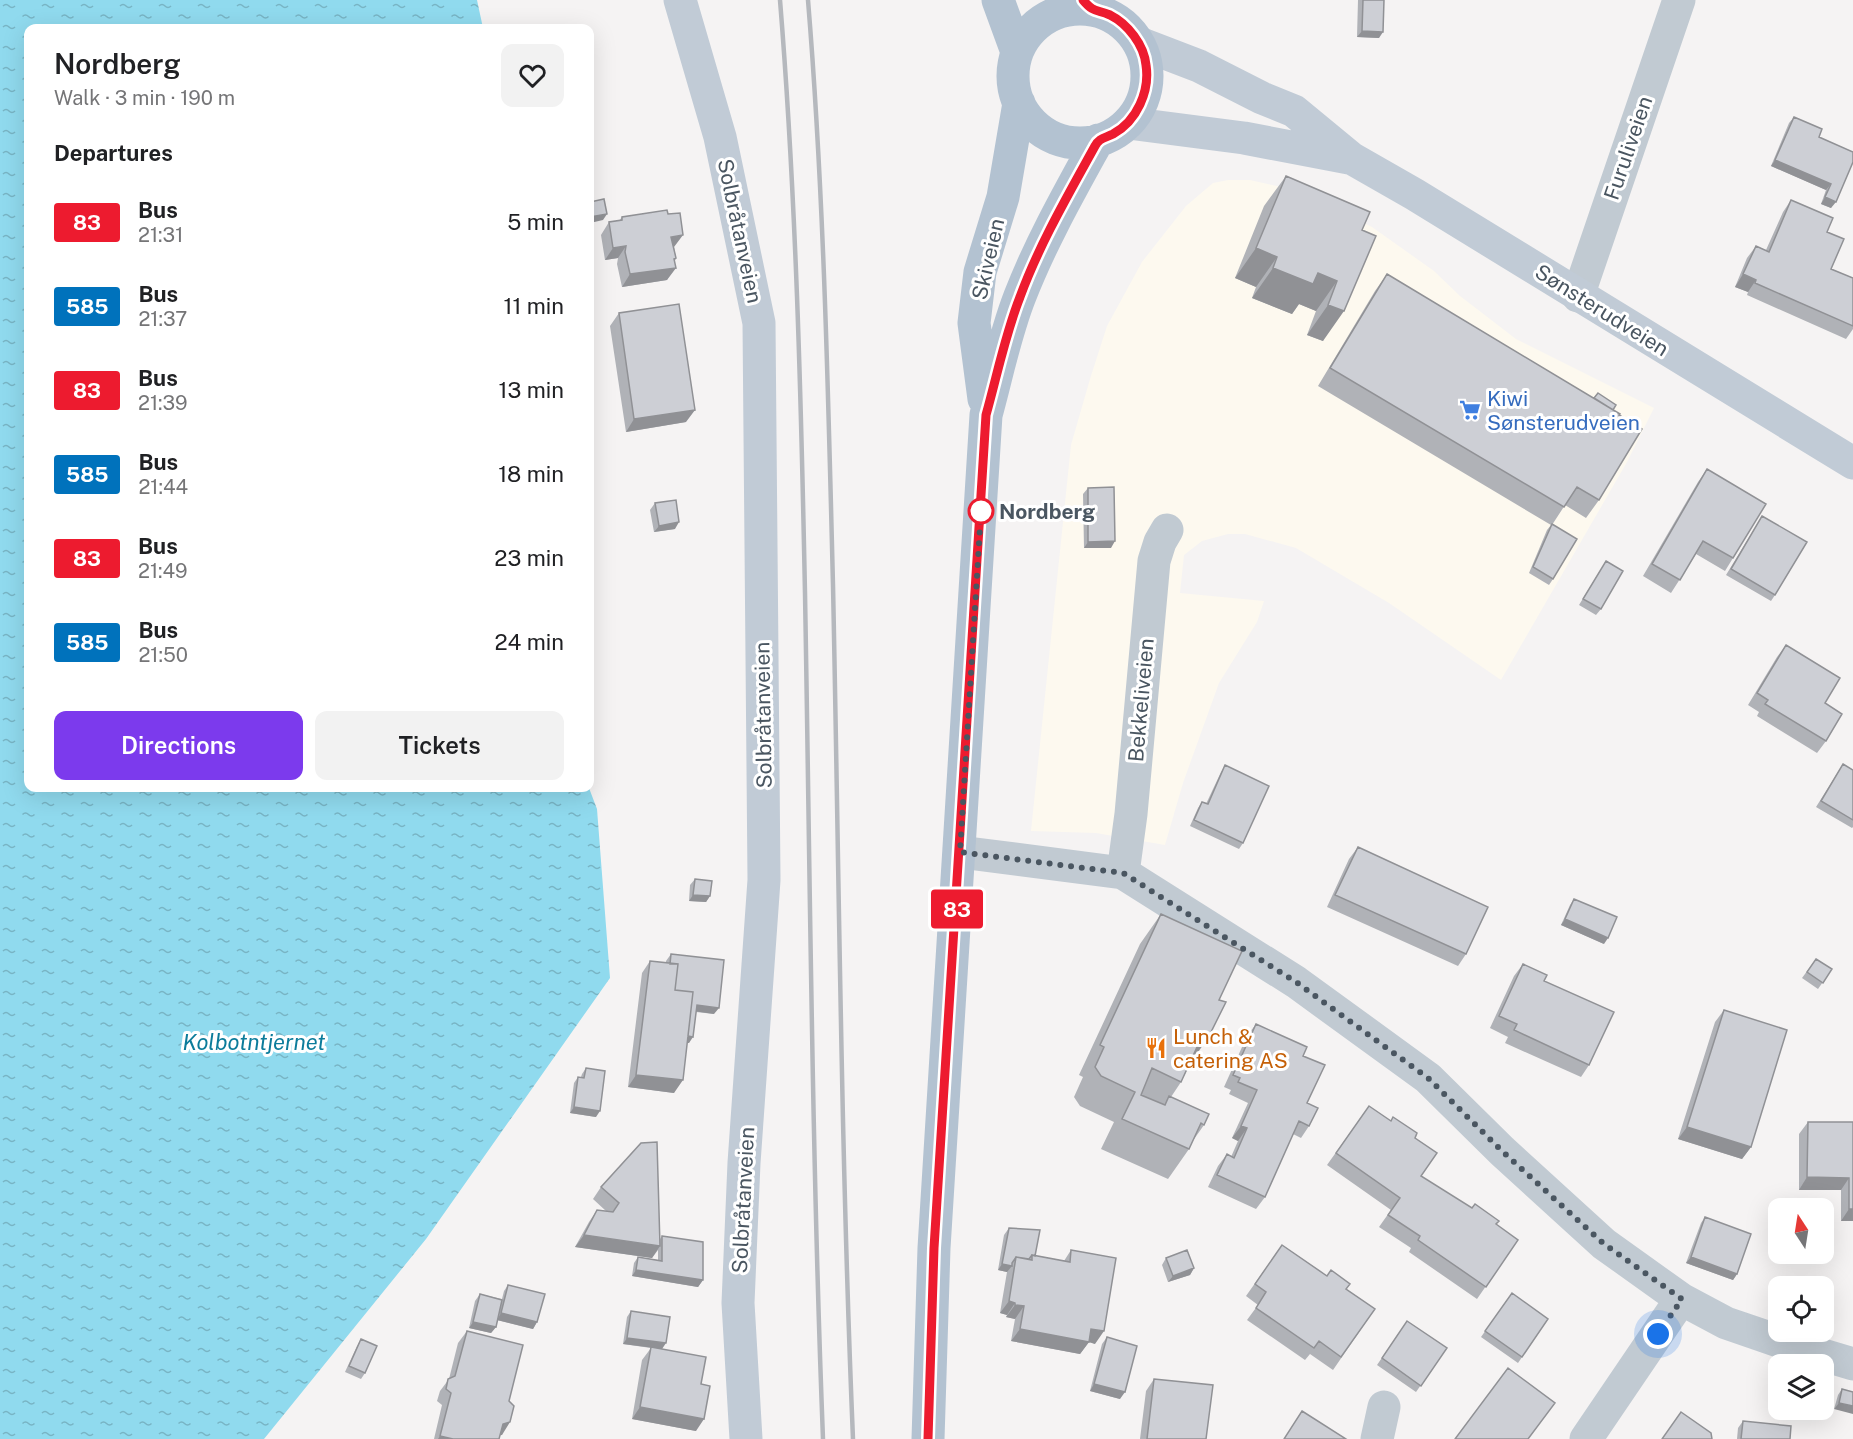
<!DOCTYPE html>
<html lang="en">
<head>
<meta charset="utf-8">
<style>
  :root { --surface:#fff; --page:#f2f2f2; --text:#202124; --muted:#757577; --accent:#7c3aed }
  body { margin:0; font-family:"Public Sans",sans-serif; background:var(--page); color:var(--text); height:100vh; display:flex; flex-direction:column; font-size:22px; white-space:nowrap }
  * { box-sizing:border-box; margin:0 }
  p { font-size:20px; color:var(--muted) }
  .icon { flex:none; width:33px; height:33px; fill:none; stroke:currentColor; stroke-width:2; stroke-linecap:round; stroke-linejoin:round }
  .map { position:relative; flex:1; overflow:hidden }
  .details { position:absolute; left:24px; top:24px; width:570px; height:768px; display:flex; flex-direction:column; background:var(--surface); border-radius:12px; box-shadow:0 6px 24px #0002 }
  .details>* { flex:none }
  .badge { padding:0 12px; border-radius:4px; font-size:21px; line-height:39px }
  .needle { width:39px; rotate:348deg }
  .buttons { position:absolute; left:1768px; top:1198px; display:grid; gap:12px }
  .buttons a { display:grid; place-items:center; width:66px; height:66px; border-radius:12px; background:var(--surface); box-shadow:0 6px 24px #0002; font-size:30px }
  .you { position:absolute; width:30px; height:30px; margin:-15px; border:4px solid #fff; border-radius:50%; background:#1a73e8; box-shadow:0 0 0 9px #1a73e833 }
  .map>.badge { position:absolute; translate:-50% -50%; box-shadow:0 0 0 3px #fff }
  h2 { padding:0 30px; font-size:22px; line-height:54px }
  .round { display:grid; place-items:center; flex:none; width:63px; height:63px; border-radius:12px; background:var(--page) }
  .overview { display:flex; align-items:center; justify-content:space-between; height:102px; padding:0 30px }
  h1 { font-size:28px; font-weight:600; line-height:45px }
  .primary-button { display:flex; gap:12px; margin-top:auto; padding:12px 30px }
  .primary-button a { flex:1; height:69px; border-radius:12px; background:var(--accent); color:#fff; font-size:24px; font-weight:600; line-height:69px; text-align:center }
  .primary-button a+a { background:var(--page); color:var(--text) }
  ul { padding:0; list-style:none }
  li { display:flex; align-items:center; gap:18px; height:84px; padding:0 30px }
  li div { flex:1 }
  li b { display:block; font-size:22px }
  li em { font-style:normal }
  li .badge { min-width:66px; font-weight:700; text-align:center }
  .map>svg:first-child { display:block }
</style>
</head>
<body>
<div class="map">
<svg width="1853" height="1439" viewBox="0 0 1853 1439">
  <defs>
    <pattern id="water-ripples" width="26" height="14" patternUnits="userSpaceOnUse" patternTransform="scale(1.5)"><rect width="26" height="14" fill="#90daee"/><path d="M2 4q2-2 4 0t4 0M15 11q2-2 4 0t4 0" fill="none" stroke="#78b4c4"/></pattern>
  </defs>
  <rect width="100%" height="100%" fill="#f5f3f3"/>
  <path fill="#fdf9ef" d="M1228 180H1250L1299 191 1372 227 1434 271 1460 296 1516 339 1654 408 1627 462 1501 680 1389 603 1296 548 1245 534H1228L1202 541 1184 555 1180 593 1264 601 1257 622 1219 683 1183 783 1165 845 1096 833 1031 831 1071 445 1090 379 1107 326 1142 262 1186 206 1213 183Z"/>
  <path fill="url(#water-ripples)" d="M0 0H477L483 28H28V788H589L597 809 610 978 426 1239 264 1439H0Z"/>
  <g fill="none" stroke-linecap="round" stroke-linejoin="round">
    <path stroke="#c1cad2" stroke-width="33" d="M1578 296 1679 0
      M960 852 1123 873 1296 982 1428 1078 1502 1151 1604 1244 1681 1299 1726 1323 1793 1346 1853 1364
      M1123 873 1131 814 1154 561 1160 542 1167 530
      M1377 1439 1384 1407
      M1586 1439 1681 1299"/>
    <path stroke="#c1cbd6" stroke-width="33" d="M680 0 720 137 759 323 764 880 744 1163 738 1303 746 1439
      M1139 43 1199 66 1262 98 1294 111 1351 158 1414 194 1853 463
      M1128 123 1244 138 1349 158"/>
    <path stroke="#b3c2d1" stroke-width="33" d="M998 0 1017 52
      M1013 76a67 67 0 1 1 134 0a67 67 0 1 1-134 0Z
      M984 399 974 323 980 272 1003 197 1019 103
      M928 1439 934 1248 986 415C997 375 1005 334 1020 296 1041 242 1070 191 1098 140"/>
    <path stroke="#b5b8bd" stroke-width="4.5" d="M780 0C796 197 801 395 805 593 810 875 812 1157 823 1439
      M808 0C824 195 828 390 833 585 839 870 841 1155 853 1439"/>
  </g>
  <path fill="#b0b2b7" d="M1358 0H1384L1379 38 1357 37Z
    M1794 117 1819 137 1853 152 1831 208 1821 204 1826 190 1771 166 1789 123Z
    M1286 176 1362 230 1323 341 1307 335 1316 311 1299 304 1292 314 1252 298 1256 287 1235 278 1264 206Z
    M1791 200 1827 232 1831 269 1853 278V329L1846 339 1747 295 1748 292 1735 287 1747 258 1756 246 1766 250 1783 212Z
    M622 217 674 247 676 258 667 280 622 287 617 264 618 258 605 260 601 235 609 222 619 221Z
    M1387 274 1613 410 1599 500 1586 518 1565 505 1552 525 1553 579 1549 585 1529 573 1547 530 1551 525 1318 386 1375 291Z
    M619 313 686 422 626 432 610 326Z
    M1707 469 1733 558 1725 571 1696 554 1671 593 1643 576 1698 482Z
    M1088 488 1111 548H1084L1083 494Z
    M655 503 675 529 654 532 650 510Z
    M1762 516 1775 595 1771 601 1726 575Z
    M1606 561 1601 609 1596 615 1579 605Z
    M1786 645 1825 703 1826 741 1817 753 1757 716 1759 712 1748 705 1777 657Z
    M1843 764 1853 770V827L1852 828 1816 807Z
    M1225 765 1243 843 1239 849 1190 826 1198 808 1202 802 1206 804 1221 772Z
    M1358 847 1466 954 1458 966 1327 907 1349 859Z
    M695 879 710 896 706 902 689 901 690 885Z
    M1574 899 1604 944 1561 925 1570 905Z
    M1161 914 1219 1000 1209 1036 1189 1066 1181 1082 1171 1097 1204 1125 1192 1142 1189 1149 1168 1179 1101 1149 1114 1122 1080 1106 1074 1097 1083 1077 1079 1075 1140 944Z
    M671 954 714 1014 696 1012 689 1043H687L674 1093 628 1087 642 973 650 961 666 963V961Z
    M1816 959 1832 969 1818 989 1802 978Z
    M1523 964 1544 981 1589 1065 1581 1077 1505 1043 1508 1037 1490 1028 1514 976Z
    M1724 1010 1751 1147 1742 1159 1678 1139 1715 1022Z
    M1256 1024 1303 1056 1309 1126 1301 1138 1293 1134 1265 1197 1256 1209 1208 1187 1218 1166 1227 1154 1231 1157 1238 1141 1232 1138 1248 1103 1229 1094 1231 1090 1224 1087 1247 1036Z
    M586 1068 596 1117 570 1113 574 1083 578 1077H581L582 1074Z
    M1369 1106 1415 1138 1421 1176 1518 1240 1477 1299 1409 1252 1411 1248 1379 1227 1391 1210 1327 1165Z
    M1808 1122H1853V1221H1841V1190H1799V1134Z
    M601 1187 660 1239 662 1236 703 1280 698 1287 632 1276 634 1263 638 1257 658 1260V1250L652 1258 575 1247 589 1222 597 1210 606 1211 593 1199Z
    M1705 1217 1737 1274 1733 1280 1686 1263 1701 1223Z
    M1009 1228 1035 1256 1064 1261 1071 1250 1095 1344 1089 1342 1080 1354 1011 1341 1015 1319 1006 1317 1007 1315 1000 1313 1007 1272 998 1270 1004 1235Z
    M1282 1245 1375 1309 1333 1370 1310 1354 1305 1360 1247 1320 1258 1305 1246 1296Z
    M1166 1258 1194 1268 1190 1275 1168 1282 1162 1265Z
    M508 1285 537 1322 533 1329 497 1320 496 1327 491 1333 469 1328 475 1301 480 1294 502 1299 504 1291Z
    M1512 1293 1548 1319 1518 1363 1481 1337Z
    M631 1311 662 1349 701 1384 696 1431 632 1419 642 1360 651 1348 623 1344 627 1317Z
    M1407 1321 1447 1348 1416 1392 1377 1365Z
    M467 1331 509 1401 502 1435H500L499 1439H434L442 1405 437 1401 440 1391 449 1379 458 1343Z
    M1107 1337 1120 1399 1090 1391 1102 1344Z
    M361 1339 365 1373 361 1379 345 1372 357 1346Z
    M1154 1379 1206 1439H1140L1146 1391Z
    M1842 1389 1853 1392 1834 1409 1838 1395Z
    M1743 1421 1790 1439H1737L1738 1428Z"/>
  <path fill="#909195" d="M1362 31 1383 32 1379 38 1357 37Z
    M1775 160 1831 184 1826 190 1771 166Z
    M1825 197 1836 202 1831 208 1821 204Z
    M607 214 603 220 590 223V217Z
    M683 235 674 247 663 249 671 237Z
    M626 246 618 258 605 260 613 248Z
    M1256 248 1277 257 1256 287 1235 278Z
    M676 258 669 269 676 268 667 280 622 287 630 274Z
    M1273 268 1318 273 1337 281 1316 311 1299 304 1292 314 1252 298Z
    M1743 274 1756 280 1748 292 1735 287Z
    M1328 305 1344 311 1323 341 1307 335Z
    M695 410 686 422 626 432 634 419Z
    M679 522 675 529 654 532 659 526Z
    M1115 541 1111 548H1084L1088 542Z
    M693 895 710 896 706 902 689 901Z
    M1565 919 1608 938 1604 944 1561 925Z
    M697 1005 719 1008 714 1014 693 1011Z
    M1203 1034 1209 1036 1188 1066Z
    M685 1036 693 1037 689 1043 680 1042Z
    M636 1075 683 1080 674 1093 628 1087Z
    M574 1107 600 1111 596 1117 570 1113Z
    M1241 1126 1247 1128 1238 1141 1232 1138Z
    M1687 1127 1751 1147 1742 1159 1678 1139Z
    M1807 1177 1849 1178 1841 1190H1799Z
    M1849 1209H1853V1221H1841Z
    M584 1235 660 1246 652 1258 575 1247Z
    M1691 1257 1737 1274 1733 1280 1686 1263Z
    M1002 1264 1012 1266 1007 1272 998 1270Z
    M1194 1268 1190 1275 1168 1282 1173 1276Z
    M636 1270 703 1280 698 1287 632 1276Z
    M1009 1301 1015 1303 1007 1315 1000 1313Z
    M1015 1305 1024 1306 1015 1319 1006 1317Z
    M501 1313 537 1322 533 1329 497 1320Z
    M473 1322 496 1327 491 1333 469 1328Z
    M1020 1329H1091L1104 1331 1095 1344 1089 1342 1080 1354 1011 1341Z
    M627 1338 666 1343 662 1349 623 1344Z
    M1094 1384 1125 1392 1120 1399 1090 1391Z
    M1839 1403 1853 1406V1414L1834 1409Z
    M640 1407 704 1419 696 1431 632 1419Z
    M510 1422 502 1435 494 1436 503 1424Z
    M440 1436 453 1439H438Z"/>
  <path fill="#cdcfd5" stroke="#909195" stroke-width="1.5" d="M1363 0H1384L1383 32 1362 31Z
    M1794 117 1822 129 1819 137 1853 152V162L1836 202 1825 197 1831 184 1775 160Z
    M1286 176 1370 212 1362 230 1376 236 1344 311 1328 305 1337 281 1318 273 1313 284 1273 268 1277 257 1256 248Z
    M604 199 607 214 590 217V202Z
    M1791 200 1833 218 1827 232 1844 239 1831 269 1853 278V326L1755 283 1756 280 1743 274 1756 246 1769 252Z
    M667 210 668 214 680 213 683 235 671 237 676 258 674 259 676 268 630 274 625 252 626 246 613 248 609 222 622 220V217Z
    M1387 274 1620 414 1619 415 1642 429 1599 500 1577 487 1564 507 1330 368Z
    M679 304 695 410 634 419 619 313Z
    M1598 393 1616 405 1613 410 1594 398Z
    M1707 469 1766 504 1733 558 1703 541 1680 580 1652 564Z
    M1114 487 1115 541 1088 542V488Z
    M676 500 679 522 659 526 655 503Z
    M1762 516 1807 542 1775 595 1731 569Z
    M1552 524 1577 539 1553 579 1533 567Z
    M1606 561 1623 571 1601 609 1583 599Z
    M1786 645 1840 678 1825 703 1842 714 1826 741 1765 704 1768 700 1757 693Z
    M1843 764 1853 770V820L1821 801Z
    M1225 765 1269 786 1243 843 1194 820 1202 802 1208 804Z
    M1358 847 1488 907 1466 954 1335 895Z
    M695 879 712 881 710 896 693 895Z
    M1574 899 1617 917 1608 938 1565 919Z
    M1161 914 1242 951 1219 1000 1226 1002 1209 1036 1203 1034 1181 1082 1152 1068 1141 1095 1165 1105 1169 1096 1209 1114 1204 1125 1201 1123 1189 1149 1122 1119 1135 1092 1101 1076 1095 1067 1104 1047 1100 1045Z
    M671 954 724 960 719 1008 697 1005 693 1037 688 1036 693 992 675 990 678 964H670Z
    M1816 959 1832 969 1823 983 1807 972Z
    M650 961 678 964 675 990 693 992 683 1080 636 1075Z
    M1523 964 1547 975 1544 981 1614 1012 1589 1065 1514 1030 1517 1024 1499 1016Z
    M1724 1010 1787 1030 1751 1147 1687 1127Z
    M1256 1024 1307 1047 1303 1056 1325 1065 1307 1103 1318 1108 1309 1126 1299 1121 1265 1197 1217 1175 1227 1154 1234 1158 1247 1128 1241 1126 1257 1090 1238 1082 1240 1078 1233 1075Z
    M586 1068 605 1071 600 1111 574 1107 578 1077 584 1078Z
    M1369 1106 1391 1121 1393 1117 1417 1133 1415 1138 1437 1153 1421 1176 1472 1208 1475 1204 1499 1221 1496 1224 1518 1240 1486 1287 1418 1240 1420 1236 1388 1215 1400 1198 1336 1153Z
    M1808 1122H1853V1209H1849V1178L1807 1177Z
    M657 1142 660 1246 584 1235 597 1210 613 1212 619 1203 601 1187 641 1143Z
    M1705 1217 1751 1234 1737 1274 1691 1257Z
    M1009 1228 1040 1230 1035 1256 1032 1255 1029 1259 1016 1257 1012 1263V1266L1002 1264Z
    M662 1236 703 1242V1280L636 1270 638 1257 662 1261Z
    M1282 1245 1327 1276 1331 1270 1350 1284 1346 1289 1375 1309 1341 1357 1319 1341 1314 1348 1256 1308 1266 1292 1255 1284Z
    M1071 1250 1116 1258 1104 1331 1091 1329 1089 1342 1020 1329 1024 1306 1015 1305V1303L1009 1301 1016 1257 1032 1260V1255L1070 1262Z
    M1187 1250 1194 1268 1173 1276 1166 1258Z
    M508 1285 545 1294 537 1322 501 1313Z
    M1512 1293 1548 1319 1522 1357 1485 1331Z
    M480 1294 502 1300 496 1327 473 1322Z
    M631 1311 670 1317 666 1343 627 1338Z
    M1407 1321 1447 1348 1421 1386 1382 1358Z
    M467 1331 523 1345 509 1401 514 1406 510 1422 503 1424 499 1439H453L440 1436 451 1393 446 1389 448 1379 455 1376Z
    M1107 1337 1137 1346 1125 1392 1094 1384Z
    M361 1339 377 1346 365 1373 349 1366Z
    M651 1347 706 1357 701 1384 710 1386 704 1419 640 1407Z
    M1508 1368 1555 1403 1528 1439H1455Z
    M1154 1379 1213 1385 1206 1439H1147Z
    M1842 1389 1853 1392V1406L1839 1403Z
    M1302 1411 1346 1439H1284Z
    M1681 1412 1711 1433 1712 1439H1662Z
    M1743 1421 1791 1426 1790 1439H1741Z"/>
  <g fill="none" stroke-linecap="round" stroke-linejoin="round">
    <defs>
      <path id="line" d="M928 1439 934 1248 986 415C997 376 1005 335 1020 297 1039 245 1068 195 1095 146 1099 138 1105 138 1113 134 1137 121 1150 91 1146 65 1144 45 1128 24 1110 15 1096 9 1094 13 1083 0"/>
    </defs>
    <use href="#line" stroke="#fff" stroke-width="14"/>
    <use href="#line" stroke="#ed1b2f" stroke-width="9"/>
    <path stroke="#4a5661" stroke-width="6" stroke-dasharray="0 10.8" d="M981 511 960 852 1123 873 1296 982 1428 1078 1502 1151 1604 1244 1682 1299 1658 1334"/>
  </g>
  <defs>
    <symbol id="supermarket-bare" viewBox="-9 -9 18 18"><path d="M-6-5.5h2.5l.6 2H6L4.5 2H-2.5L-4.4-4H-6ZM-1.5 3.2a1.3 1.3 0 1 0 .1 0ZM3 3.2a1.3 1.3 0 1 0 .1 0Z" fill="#3f7fe0" stroke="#fff" stroke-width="2.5" paint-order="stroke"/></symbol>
    <symbol id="restaurant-bare" viewBox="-9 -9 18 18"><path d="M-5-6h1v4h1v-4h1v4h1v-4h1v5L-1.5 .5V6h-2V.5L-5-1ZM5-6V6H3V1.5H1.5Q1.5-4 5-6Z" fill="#e8710a" stroke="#fff" stroke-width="2.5" paint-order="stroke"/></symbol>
  </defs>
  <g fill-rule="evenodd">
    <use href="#supermarket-bare" x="1455" y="395" width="30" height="30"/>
    <use href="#restaurant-bare" x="1141" y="1033" width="30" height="30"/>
  </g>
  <circle fill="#fff" stroke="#ed1b2f" stroke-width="3" cx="981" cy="511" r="12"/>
  <g text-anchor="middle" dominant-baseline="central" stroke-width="6" stroke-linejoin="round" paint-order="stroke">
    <g font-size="21" fill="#4a5661" stroke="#fff">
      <text transform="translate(1628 148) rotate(-71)">Furuliveien</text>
      <text transform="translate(740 231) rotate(78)">Solbråtanveien</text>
      <text transform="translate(988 259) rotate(-77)">Skiveien</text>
      <text transform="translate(1602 310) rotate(32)">Sønsterudveien</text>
      <text transform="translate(1141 700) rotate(-85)">Bekkeliveien</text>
      <text transform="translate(763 715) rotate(-91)">Solbråtanveien</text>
      <text transform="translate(743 1200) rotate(-87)">Solbråtanveien</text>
    </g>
    <g font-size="21" fill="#366cbe" stroke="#fff" text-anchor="start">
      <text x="1487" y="398">Kiwi<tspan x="1487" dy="24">Sønsterudveien</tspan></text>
    </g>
    <g font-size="21" font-weight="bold" fill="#4a5661" stroke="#fff" text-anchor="start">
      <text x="999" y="511">Nordberg</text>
    </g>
    <g font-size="21" fill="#c56008" stroke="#fff" text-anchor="start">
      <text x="1173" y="1036">Lunch &amp;<tspan x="1173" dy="24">catering AS</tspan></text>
    </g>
    <g font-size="22" font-style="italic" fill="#0c7c9b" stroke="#fff">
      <text x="254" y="1042">Kolbotntjernet</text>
    </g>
  </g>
</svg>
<div class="buttons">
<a><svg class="needle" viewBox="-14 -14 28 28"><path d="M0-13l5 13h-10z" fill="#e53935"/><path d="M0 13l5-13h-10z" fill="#757577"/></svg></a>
<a><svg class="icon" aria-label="locate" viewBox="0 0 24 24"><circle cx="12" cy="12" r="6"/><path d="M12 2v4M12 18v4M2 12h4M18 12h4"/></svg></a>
<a><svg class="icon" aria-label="layers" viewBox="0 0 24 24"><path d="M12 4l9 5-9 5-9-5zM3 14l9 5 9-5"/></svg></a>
</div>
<div class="you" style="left:1658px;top:1334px"></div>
<b class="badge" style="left:957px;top:909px;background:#ed1b2f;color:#fff">83</b>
<section class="details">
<div class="overview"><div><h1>Nordberg</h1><p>Walk · 3 min · 190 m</p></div><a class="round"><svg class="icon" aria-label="heart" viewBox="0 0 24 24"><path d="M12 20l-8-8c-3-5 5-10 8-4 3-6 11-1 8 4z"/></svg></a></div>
<h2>Departures</h2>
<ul>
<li><span class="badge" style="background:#ed1b2f;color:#fff">83</span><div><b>Bus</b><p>21:31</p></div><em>5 min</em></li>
<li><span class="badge" style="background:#0072bc;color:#fff">585</span><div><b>Bus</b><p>21:37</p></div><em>11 min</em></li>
<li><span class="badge" style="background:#ed1b2f;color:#fff">83</span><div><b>Bus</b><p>21:39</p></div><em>13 min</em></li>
<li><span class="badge" style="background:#0072bc;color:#fff">585</span><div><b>Bus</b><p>21:44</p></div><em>18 min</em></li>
<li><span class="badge" style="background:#ed1b2f;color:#fff">83</span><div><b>Bus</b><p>21:49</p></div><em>23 min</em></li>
<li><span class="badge" style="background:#0072bc;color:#fff">585</span><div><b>Bus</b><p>21:50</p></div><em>24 min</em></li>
</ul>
<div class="primary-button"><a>Directions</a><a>Tickets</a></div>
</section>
</div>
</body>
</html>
